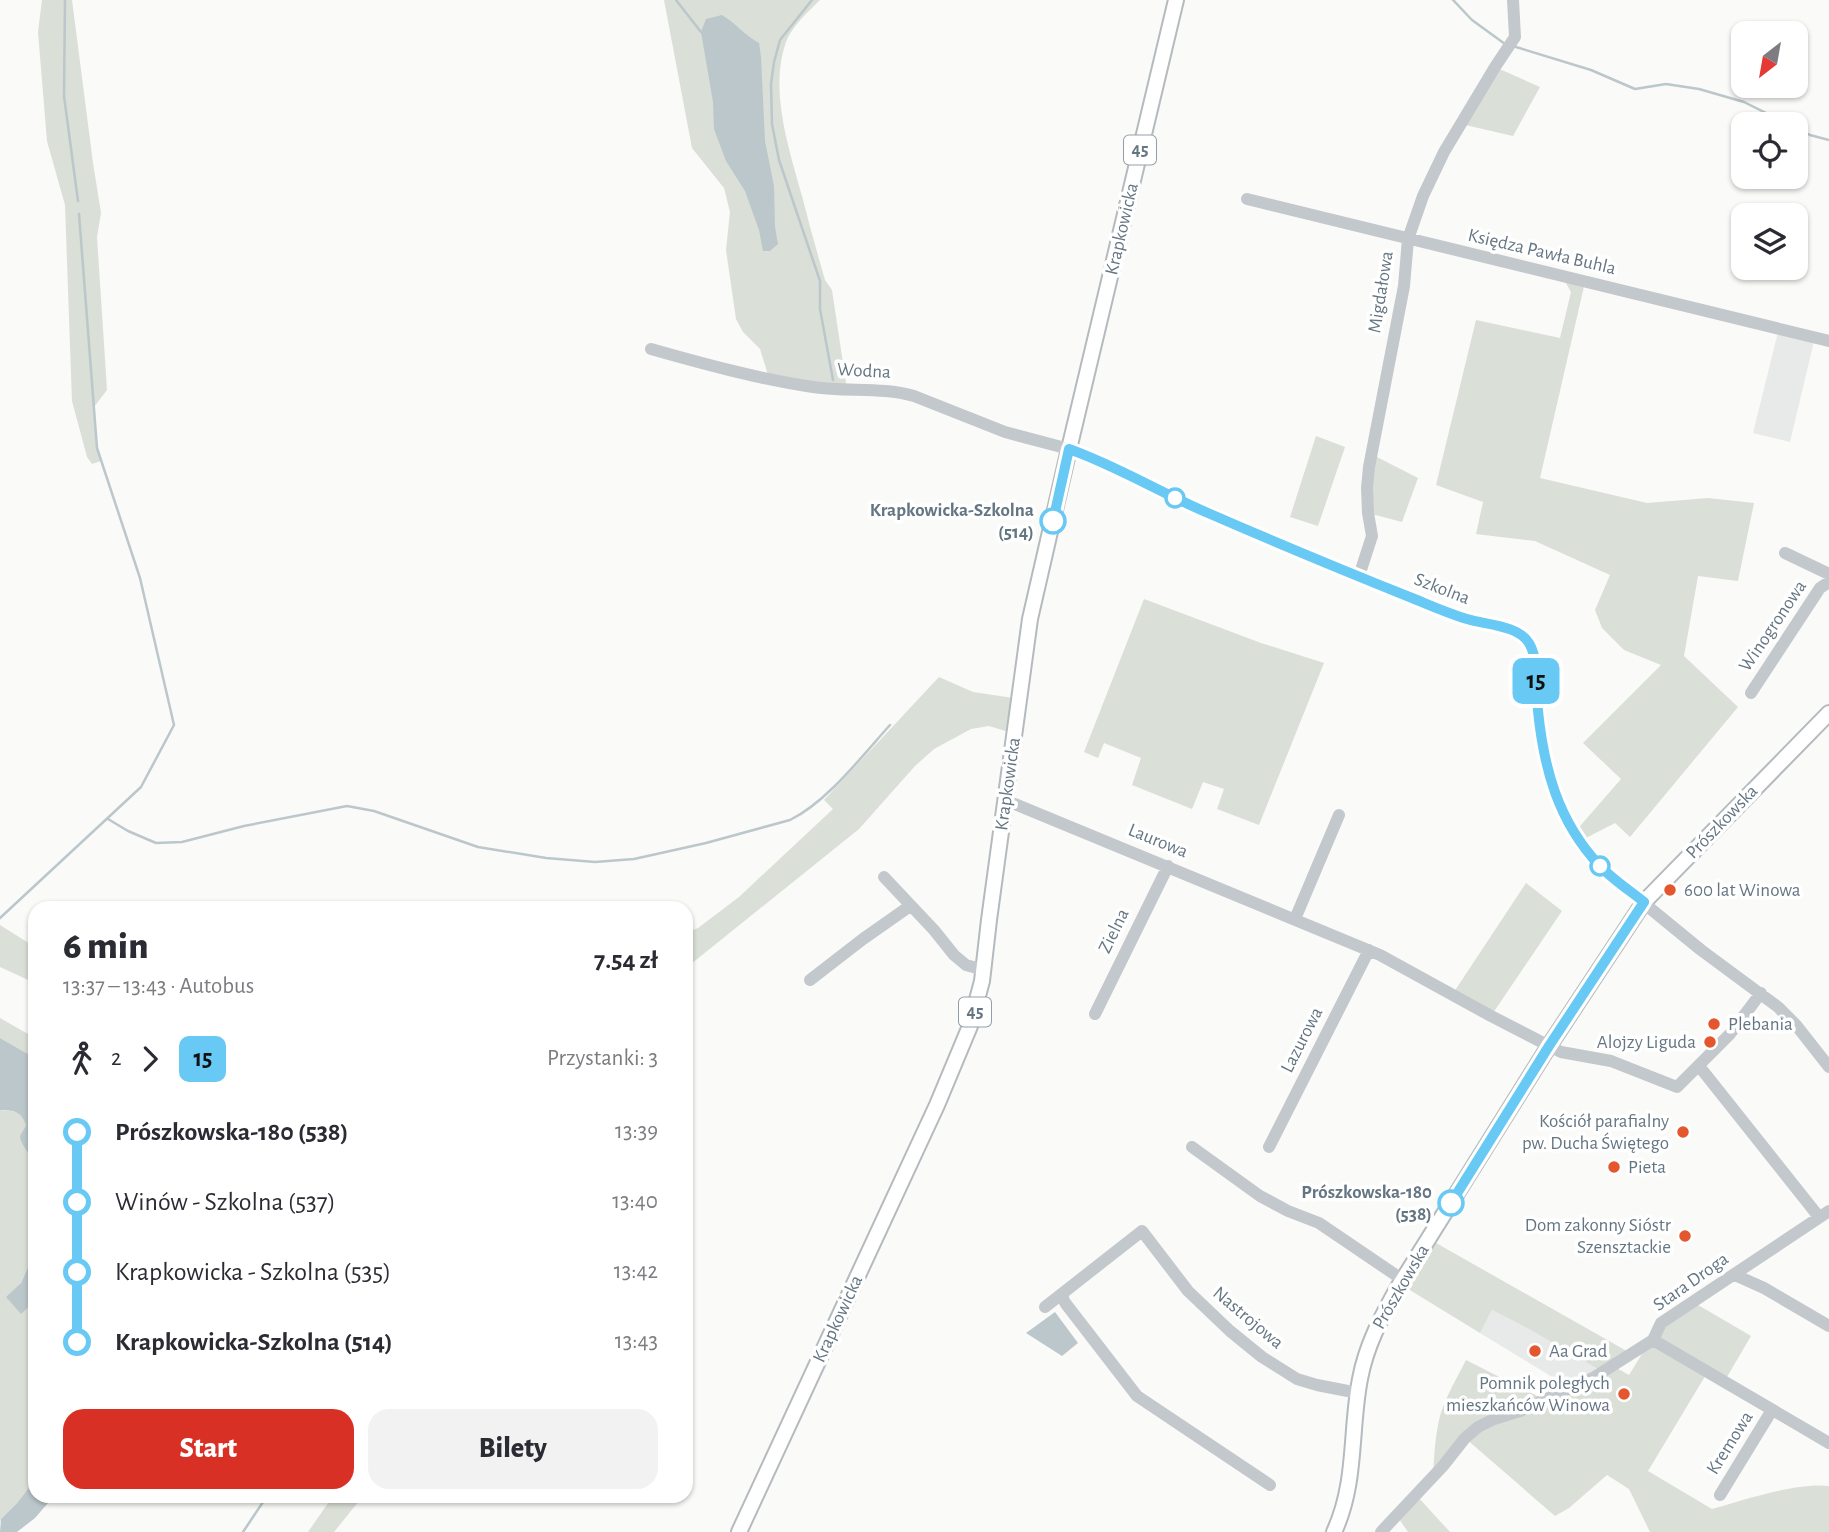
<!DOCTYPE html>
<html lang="pl">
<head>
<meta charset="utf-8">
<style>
  :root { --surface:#fff; --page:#f2f2f3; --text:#2b2b33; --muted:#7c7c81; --accent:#d93025 }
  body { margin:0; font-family:"Alegreya Sans",sans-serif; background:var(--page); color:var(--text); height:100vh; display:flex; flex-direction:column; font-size:26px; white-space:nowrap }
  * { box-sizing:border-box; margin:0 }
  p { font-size:23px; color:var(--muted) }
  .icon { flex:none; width:38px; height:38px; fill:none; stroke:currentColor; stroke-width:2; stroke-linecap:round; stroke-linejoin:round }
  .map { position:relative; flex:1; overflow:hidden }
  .details { position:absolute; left:28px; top:901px; width:665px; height:602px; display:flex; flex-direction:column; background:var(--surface); border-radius:21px; box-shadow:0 2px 5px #0004 }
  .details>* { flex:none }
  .badge { padding:0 14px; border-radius:10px; font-size:24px; line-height:46px }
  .needle { width:46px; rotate:211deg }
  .controls { position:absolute; left:1731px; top:21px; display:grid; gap:14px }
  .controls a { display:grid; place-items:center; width:77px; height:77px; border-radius:14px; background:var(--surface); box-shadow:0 2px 5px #0004; font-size:35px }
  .map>.badge { position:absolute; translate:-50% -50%; box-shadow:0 0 0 4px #fff }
  .legs { display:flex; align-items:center; gap:10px; height:77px; padding:0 35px; font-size:23px }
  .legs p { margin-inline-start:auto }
  .overview { display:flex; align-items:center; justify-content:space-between; height:119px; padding:0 35px }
  h1 { font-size:38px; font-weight:800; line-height:52px }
  .button { display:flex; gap:14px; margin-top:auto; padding:14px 35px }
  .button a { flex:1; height:80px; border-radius:21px; background:var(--accent); color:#fff; font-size:28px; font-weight:800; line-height:80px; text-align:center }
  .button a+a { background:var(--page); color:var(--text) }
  ul { padding:0 35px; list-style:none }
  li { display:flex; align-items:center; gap:24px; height:70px; font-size:26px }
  li i { display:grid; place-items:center; width:10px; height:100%; margin:0 9px; background:currentColor }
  li i::after { content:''; width:18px; height:18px; margin:-9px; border:5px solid; border-radius:50%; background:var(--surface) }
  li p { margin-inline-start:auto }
  li:first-child i { background:linear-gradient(#0000 50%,currentColor 0) }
  li:last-child i { background:linear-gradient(currentColor 50%,#0000 0) }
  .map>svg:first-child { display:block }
</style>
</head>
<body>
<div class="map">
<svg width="1829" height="1532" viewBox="0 0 1829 1532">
  <rect width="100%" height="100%" fill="#fafaf8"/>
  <path fill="#e8e9e9" d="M1779 328 1815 337 1790 442 1753 433Z
    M1492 1310 1527 1328 1603 1372 1572 1389 1480 1333Z"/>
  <path fill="#dadfd7" d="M42 0H72L93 163 101 213 97 237 107 390 94 407 97 448 101 461 92 464 87 457 72 401 65 205 47 141 38 32Z
    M664 0H820C808 12 792 26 786 42 769 90 789 149 802 196 809 224 817 252 825 280L832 290 847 390 769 378 760 349 743 332 736 319 726 250 730 212 724 188 692 148Z
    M1495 67 1540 87 1513 136 1461 124Z
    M1562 276 1585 282 1540 478 1647 503 1708 498 1754 503 1738 581 1698 576 1684 656 1738 707 1630 837 1615 823 1580 841 1574 833 1621 779 1583 743 1661 665 1624 650 1602 628 1595 610 1610 575 1535 541 1476 534 1483 502 1436 485 1476 320 1560 338 1571 292Z
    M1316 436 1345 447 1318 526 1290 517Z
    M1371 454 1418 478 1402 522 1368 513Z
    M1144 599 1261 643 1324 663 1259 825 1217 809 1224 789 1203 782 1192 809 1132 785 1141 758 1104 743 1098 758 1084 752Z
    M939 677 973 692 1019 699 1015 734 989 726 971 729 934 749 915 766 859 829 686 968V933L698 928 739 897 833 809 824 800Z
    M1526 883 1562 911 1491 1016 1452 995Z
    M0 925 35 947V983L0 967Z
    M0 1018 35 1038V1058L0 1038Z
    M0 1110C14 1111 21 1110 26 1125 25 1129 21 1132 20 1136 19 1143 32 1157 35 1164V1250L21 1283 7 1297 21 1313 35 1301V1480L17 1503 1 1519 0 1522Z
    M1429 1239 1632 1354 1613 1366 1629 1375 1661 1323 1693 1302 1751 1336 1724 1382 1707 1373 1648 1471 1712 1509C1744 1500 1797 1482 1829 1486V1532H1650L1629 1489 1607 1475 1569 1508 1555 1516 1465 1438 1433 1477C1434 1457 1435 1436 1440 1416 1446 1396 1457 1378 1466 1360L1545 1400 1603 1372 1527 1328 1492 1310 1480 1333 1400 1284Z
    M1416 1495 1450 1532H1408L1397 1516Z
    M333 1496H363L334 1532H308Z"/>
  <path fill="#bbc7cb" d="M722 15C737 24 744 35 759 43L761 57 765 141 774 186 775 227 778 244 770 251H763L759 230 745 191 726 161 714 129 713 102 701 32 706 19Z
    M0 1038 35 1058V1164C32 1157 19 1143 20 1136 21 1132 25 1129 26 1125 21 1111 13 1110 0 1110Z
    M35 1251V1301L21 1314 6 1297 21 1283Z
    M1055 1312 1078 1343 1062 1356 1026 1333Z
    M35 1480V1496H54L35 1518 17 1532H0L1 1519 17 1503Z"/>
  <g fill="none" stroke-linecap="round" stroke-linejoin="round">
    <path stroke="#bbc7cb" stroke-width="2.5" d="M65 0 64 96 78 201
      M676 0 701 32
      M812 0 780 40 774 62 771 84 772 124 779 160 820 281V309L833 380
      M1453 0 1472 20 1505 44
      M1516 47 1591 70 1635 89 1666 84 1699 89 1744 102 1788 124
      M1796 128 1810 135 1829 140
      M108 819 128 831 156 843 182 842 244 826 347 806 374 811 478 847 546 858 595 862 634 859 706 843 790 820C827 802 862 756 890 725
      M0 918 141 787 174 725 140 578 97 448 79 214
      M243 1532 267 1496"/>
    <defs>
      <path id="major" d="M739 1532 937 1105 970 1026 982 981 989 920 1030 619 1069 449 1176 0
        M1334 1532C1357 1483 1350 1430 1360 1379 1366 1346 1381 1318 1397 1289L1549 1046 1644 902 1829 713"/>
    </defs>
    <use href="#major" stroke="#b5babe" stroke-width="18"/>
    <path stroke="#c3c8cc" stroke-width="12" d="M1247 199 1829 341
      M651 349C704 364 759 379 813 387 847 392 882 387 914 396L1005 432 1069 449 1090 456 1208 513 1359 576 1447 613 1475 622 1504 628 1524 636 1528 641 1533 650 1536 667 1540 732 1550 781 1558 803 1573 831 1599 865 1613 878 1701 950 1778 1007 1796 1025 1829 1067
      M1785 553 1829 574
      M1359 576 1372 536 1368 513 1367 488 1369 467 1404 286 1408 239 1423 196 1444 152 1495 67 1515 37 1513 0
      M1751 693 1820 588 1829 582
      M1005 800 1380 955 1491 1016 1561 1052 1611 1061 1677 1087 1730 1034 1761 993
      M884 877 934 930 954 955 966 965 984 970
      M1295 919 1339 815
      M810 980 863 939 910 906
      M1095 1014 1168 866
      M1699 1066 1819 1217
      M1192 1147 1260 1196 1288 1211 1319 1223 1403 1280
      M1269 1147 1369 950
      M1735 1275 1764 1288 1829 1326
      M1063 1293V1299L1066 1304 1137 1396 1270 1485
      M1045 1307 1142 1231 1188 1291 1230 1331 1262 1357 1297 1379 1317 1385 1358 1393
      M1653 1340 1829 1443
      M1720 1495 1772 1410
      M1381 1532 1443 1466 1465 1438 1478 1427 1494 1419 1520 1411 1593 1378 1653 1340 1661 1323 1829 1211"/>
    <use href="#major" stroke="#fff" stroke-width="14"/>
  </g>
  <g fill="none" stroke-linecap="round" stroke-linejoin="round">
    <defs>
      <path id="line-1" d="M1053 521 1069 449C1117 466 1161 493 1208 513 1277 543 1347 572 1417 600 1434 607 1450 614 1467 619 1486 625 1518 625 1529 643 1540 662 1536 690 1538 711 1544 769 1558 821 1599 865 1612 879 1629 890 1644 902L1549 1046 1451 1203"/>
    </defs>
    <use href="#line-1" stroke="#fff" stroke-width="16"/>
    <use href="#line-1" stroke="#68c9f4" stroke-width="10"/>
  </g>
  <g fill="#fff" stroke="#68c9f4" stroke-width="3.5">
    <circle cx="1175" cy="498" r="9"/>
    <circle cx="1053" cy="521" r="12"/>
    <circle cx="1600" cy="866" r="9"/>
    <circle cx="1451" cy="1203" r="12"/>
  </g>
  <g fill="#e4572e" stroke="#fff" stroke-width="2.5">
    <circle cx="1670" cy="890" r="7"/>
    <circle cx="1714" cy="1024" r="7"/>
    <circle cx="1710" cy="1042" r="7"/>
    <circle cx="1683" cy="1132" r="7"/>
    <circle cx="1614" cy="1167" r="7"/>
    <circle cx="1685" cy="1236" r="7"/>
    <circle cx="1535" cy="1351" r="7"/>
    <circle cx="1624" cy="1394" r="7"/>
  </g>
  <g text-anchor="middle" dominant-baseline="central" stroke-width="7" stroke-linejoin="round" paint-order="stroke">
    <g fill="#fff" stroke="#939fa8" stroke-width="2">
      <rect x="1124" y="135.5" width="32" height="29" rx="5"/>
      <rect x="959" y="997.5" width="32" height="29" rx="5"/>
    </g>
    <g font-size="18" font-weight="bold" fill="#657683">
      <text x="1140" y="150">45</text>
      <text x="975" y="1012">45</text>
    </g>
    <g font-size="19" fill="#657683" stroke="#fff">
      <text transform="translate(1122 229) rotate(-77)">Krapkowicka</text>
      <text transform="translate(1542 252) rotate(13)">Księdza Pawła Buhla</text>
      <text transform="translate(1381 292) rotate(-81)">Migdałowa</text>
      <text transform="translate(864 371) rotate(3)">Wodna</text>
      <text transform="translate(1442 589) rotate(21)">Szkolna</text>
      <text transform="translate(1773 626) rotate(-56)">Winogronowa</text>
      <text transform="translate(1008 784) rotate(-82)">Krapkowicka</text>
      <text transform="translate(1722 822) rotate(-46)">Prószkowska</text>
      <text transform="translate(1158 841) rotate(22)">Laurowa</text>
      <text transform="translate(1114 931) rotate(-64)">Zielna</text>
      <text transform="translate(1302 1040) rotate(-63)">Lazurowa</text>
      <text transform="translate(1691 1282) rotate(-35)">Stara Droga</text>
      <text transform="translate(1401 1287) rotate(-60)">Prószkowska</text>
      <text transform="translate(1248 1318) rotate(40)">Nastrojowa</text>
      <text transform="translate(838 1319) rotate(-65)">Krapkowicka</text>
      <text transform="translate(1730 1443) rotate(-58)">Kremowa</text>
    </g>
    <g font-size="19" font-weight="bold" fill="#657683" stroke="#fff" text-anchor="end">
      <text x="1034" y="510">Krapkowicka-Szkolna<tspan x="1034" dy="22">(514)</tspan></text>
      <text x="1432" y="1192">Prószkowska-180<tspan x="1432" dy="22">(538)</tspan></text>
    </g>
    <g font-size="19" fill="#657683" stroke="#fff" text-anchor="start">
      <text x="1684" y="890">600 lat Winowa</text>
      <text x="1728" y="1024">Plebania</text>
      <text x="1696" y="1042" text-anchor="end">Alojzy Liguda</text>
      <text x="1669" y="1121" text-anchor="end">Kościół parafialny<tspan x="1669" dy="22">pw. Ducha Świętego</tspan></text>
      <text x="1628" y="1167">Pieta</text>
      <text x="1671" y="1225" text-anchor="end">Dom zakonny Sióstr<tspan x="1671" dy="22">Szensztackie</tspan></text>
      <text x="1549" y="1351">Aa Grad</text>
      <text x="1610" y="1383" text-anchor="end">Pomnik poległych<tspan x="1610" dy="22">mieszkańców Winowa</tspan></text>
    </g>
  </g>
</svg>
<div class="controls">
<a><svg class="needle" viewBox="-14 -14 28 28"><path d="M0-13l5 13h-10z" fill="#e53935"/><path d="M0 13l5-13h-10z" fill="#7c7c81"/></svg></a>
<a><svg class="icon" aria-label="locate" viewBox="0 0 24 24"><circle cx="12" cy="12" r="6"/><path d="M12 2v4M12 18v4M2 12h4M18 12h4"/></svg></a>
<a><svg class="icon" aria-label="layers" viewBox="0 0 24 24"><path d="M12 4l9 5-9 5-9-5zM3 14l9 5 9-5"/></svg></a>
</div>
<b class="badge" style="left:1536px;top:681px;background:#68c9f4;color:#111">15</b>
<section class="details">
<div class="overview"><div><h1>6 min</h1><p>13:37 – 13:43 · Autobus</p></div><b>7.54 zł</b></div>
<div class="legs"><svg class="icon" aria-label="walk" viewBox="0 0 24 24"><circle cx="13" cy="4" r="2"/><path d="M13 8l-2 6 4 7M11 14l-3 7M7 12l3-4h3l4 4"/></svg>2<svg class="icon" aria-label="forward" viewBox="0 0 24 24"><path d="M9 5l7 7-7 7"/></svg><b class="badge" style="background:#68c9f4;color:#111">15</b><p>Przystanki: 3</p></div>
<ul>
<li><i style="color:#68c9f4"></i><b>Prószkowska-180 (538)</b><p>13:39</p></li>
<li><i style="color:#68c9f4"></i><span>Winów - Szkolna (537)</span><p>13:40</p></li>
<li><i style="color:#68c9f4"></i><span>Krapkowicka - Szkolna (535)</span><p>13:42</p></li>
<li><i style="color:#68c9f4"></i><b>Krapkowicka-Szkolna (514)</b><p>13:43</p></li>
</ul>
<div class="button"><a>Start</a><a>Bilety</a></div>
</section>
</div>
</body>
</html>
